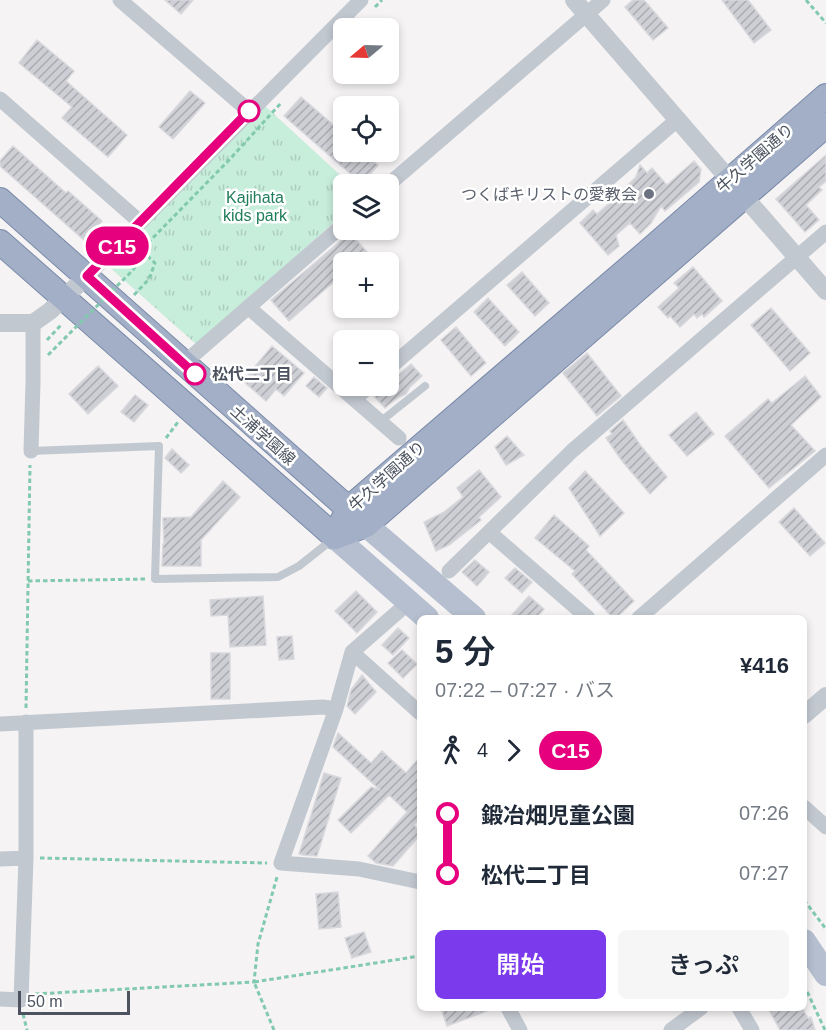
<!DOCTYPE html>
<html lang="ja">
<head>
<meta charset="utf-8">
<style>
  :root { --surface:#fff; --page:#f6f6f7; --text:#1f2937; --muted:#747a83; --accent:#7c3aed }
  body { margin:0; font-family:Arial,"Noto Sans JP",sans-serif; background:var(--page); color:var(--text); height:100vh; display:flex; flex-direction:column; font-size:22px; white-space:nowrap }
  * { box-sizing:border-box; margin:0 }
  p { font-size:20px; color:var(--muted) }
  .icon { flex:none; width:33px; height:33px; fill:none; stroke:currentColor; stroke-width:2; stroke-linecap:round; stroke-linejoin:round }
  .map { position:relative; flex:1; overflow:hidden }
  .panel { position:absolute; left:417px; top:615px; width:390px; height:396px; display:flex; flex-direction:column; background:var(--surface); border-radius:9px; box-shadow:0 3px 9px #0003 }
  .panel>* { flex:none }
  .badge { padding:0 12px; border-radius:20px; font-size:21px; line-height:39px }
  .needle { width:39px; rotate:251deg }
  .fabs { position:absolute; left:333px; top:18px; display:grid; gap:12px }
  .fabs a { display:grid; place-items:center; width:66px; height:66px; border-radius:9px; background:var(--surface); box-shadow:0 3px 9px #0003; font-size:30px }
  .scale { position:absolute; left:18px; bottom:15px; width:112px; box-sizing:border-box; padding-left:6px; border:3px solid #4c535f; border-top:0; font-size:16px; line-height:21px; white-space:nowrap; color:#4c535f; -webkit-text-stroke:4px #fff; paint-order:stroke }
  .map>.badge { position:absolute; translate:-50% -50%; box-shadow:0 0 0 3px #fff }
  .legs { display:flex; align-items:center; gap:9px; height:66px; padding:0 18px; font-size:20px }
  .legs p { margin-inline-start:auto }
  .summary { display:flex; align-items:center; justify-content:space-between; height:102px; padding:0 18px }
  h1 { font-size:33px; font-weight:600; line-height:45px }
  .primary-button { display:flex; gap:12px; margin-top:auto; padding:12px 18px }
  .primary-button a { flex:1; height:69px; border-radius:9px; background:var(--accent); color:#fff; font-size:24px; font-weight:600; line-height:69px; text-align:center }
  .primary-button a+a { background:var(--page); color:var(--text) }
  ul { padding:0 18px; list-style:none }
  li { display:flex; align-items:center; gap:21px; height:60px; font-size:22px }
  li i { display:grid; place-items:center; width:9px; height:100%; margin:0 8px; background:currentColor }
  li i::after { content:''; width:15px; height:15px; margin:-8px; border:4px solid; border-radius:50%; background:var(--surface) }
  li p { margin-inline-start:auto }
  li:first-child i { background:linear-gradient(#0000 50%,currentColor 0) }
  li:last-child i { background:linear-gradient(currentColor 50%,#0000 0) }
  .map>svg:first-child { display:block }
</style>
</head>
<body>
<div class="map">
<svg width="826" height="1030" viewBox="0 0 826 1030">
  <defs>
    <pattern id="park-tufts" width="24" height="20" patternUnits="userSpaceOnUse" patternTransform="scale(1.5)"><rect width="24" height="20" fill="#c7eddb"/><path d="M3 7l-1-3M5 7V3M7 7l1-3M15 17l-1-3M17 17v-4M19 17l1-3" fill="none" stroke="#adcdbe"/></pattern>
    <pattern id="building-hatch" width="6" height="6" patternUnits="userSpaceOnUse" patternTransform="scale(1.5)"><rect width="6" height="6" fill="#cdcfd5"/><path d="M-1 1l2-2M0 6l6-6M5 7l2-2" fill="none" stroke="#a9abb0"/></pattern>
  </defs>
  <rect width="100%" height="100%" fill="#f5f3f3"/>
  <path fill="url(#park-tufts)" d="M265 106 350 184H344L343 214 197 345 106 264Z"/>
  <path fill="url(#building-hatch)" stroke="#d8d8dd" stroke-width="1.5" d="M165 0H193L181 14Z
    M633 0H644L668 28 653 40 625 7Z
    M722 0H748L771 30 754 43Z
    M37 40 74 71 66 81 127 135 108 157 62 118 72 107 19 63Z
    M190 91 205 103 173 139 159 127Z
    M301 97 344 134V152H363L378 165 362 184 284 116Z
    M13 146 66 193 68 191 102 221 85 241 0 166V161Z
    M826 155V181L819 187 822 190 806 205 819 220 805 232 776 199Z
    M694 161 701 169 699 182 665 211 661 206 651 223 640 234 630 223 616 235 619 246 608 255 580 223 593 210 597 214 614 199 636 177 640 165 647 173 652 168 667 185Z
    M350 233 376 262H344V273L289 321 271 300Z
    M693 267 722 301 704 317 702 314 697 318 694 314 680 327 670 316 668 318 658 307 679 288 674 283Z
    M522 272 549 303 535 316 507 285Z
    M488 298 519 332 505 346 474 312Z
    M771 308 810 353 790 371 751 325Z
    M456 327 486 363 471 376 441 340Z
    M272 346 304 373 284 396 276 389 266 401 243 381Z
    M587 353 621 396 597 416 563 373Z
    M411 364 422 376 410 387 406 394 397 398 385 408 374 396Z
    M98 366 118 386 88 414 69 394Z
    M805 376 821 397 791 425 815 451 769 488 725 436 768 399 772 403Z
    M314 377 327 388 319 397 306 386Z
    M135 395 148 405 134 422 121 412Z
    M696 412 714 434 687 456 669 435Z
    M623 420 641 446 667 477 650 494 622 461 606 438 612 434 610 431Z
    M507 436 524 455 506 465 495 447Z
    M172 449 189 465 181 473 165 458Z
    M479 470 501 497 479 517 481 520 449 545 436 551 424 522 444 512 463 497 457 488Z
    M585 471 624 513 600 536 569 488Z
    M223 481 240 497 201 540V566H162L163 544H164L163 518 191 517Z
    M794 508 825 543 810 556 779 522Z
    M554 515 589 546 586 550 634 601 616 618H613L572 574 575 571 535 538Z
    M475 560 489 572 477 586 462 572Z
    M515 568 532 582 522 593 505 578Z
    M356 591 377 612 357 633 335 611Z
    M263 596 266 645 230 647 228 615 211 616 210 600Z
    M529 596 544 609 536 618H509Z
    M398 628 409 638 393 655 382 645Z
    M292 636 294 659 279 660 277 637Z
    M402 650 417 664 403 678 388 663Z
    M211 653H230V699H211Z
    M362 675 376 692 355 714 347 706 351 690Z
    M338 733 371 763 382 751 406 773 420 757V824L417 821 414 825 420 831V835L393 866 376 863 368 856 407 812 389 795 351 833 338 820 371 787 380 790 333 747Z
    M324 773 341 778 317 856 303 855 299 854Z
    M338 892 341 927 319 929 316 894Z
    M364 932 371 952 352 958 345 938Z
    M441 1008H492V1009L447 1026Z
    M768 1008H802L808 1018 811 1017 815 1030H780Z"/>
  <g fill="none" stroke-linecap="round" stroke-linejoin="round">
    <defs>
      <path id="trunk" d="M0 200 360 519
        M0 242 335 537
        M335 537 348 509 644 255 826 96
        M335 537 366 525 826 125"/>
    </defs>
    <use href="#trunk" stroke="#7a8aa9" stroke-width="26"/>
    <path stroke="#81c9af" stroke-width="3" stroke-dasharray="4.5 3" stroke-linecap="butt" d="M806 0 826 23
      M375 7 382 0
      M134 269 141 250 230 159 281 103
      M134 295 149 279 155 263 141 250
      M47 340 61 325
      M166 438 178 422
      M28 581 145 579
      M26 708 30 465
      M40 858 267 863
      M804 900 826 929
      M804 985 825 1030
      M35 994 254 982 258 944 277 877
      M23 1014 27 1030
      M274 1030 254 982 420 956"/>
    <path stroke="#c2c8d0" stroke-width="8" d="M380 422 425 386
      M31 451 159 446 155 579 278 577 299 566 333 539"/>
    <path stroke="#c2c8d0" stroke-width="15" d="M120 0 249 111
      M0 99 140 222
      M388 185 603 0
      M87 276 361 0
      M248 307 399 438
      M183 364 344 224
      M388 369 677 120
      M354 399 370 386
      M31 451 33 382V323
      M449 571 489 532
      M408 603 352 652 336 709 281 863 359 869 420 882
      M588 618 489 532 572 451 826 232
      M639 618 826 455
      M352 652 420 713
      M0 724 323 707 336 709
      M804 807 826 827
      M0 859 26 858
      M0 999 21 1000 26 858V722
      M508 1008 520 1030
      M739 1008 752 1030
      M671 1030 701 1008"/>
    <path stroke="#c2c8d0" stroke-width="18" d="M574 0 826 291
      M0 323H33L50 311 87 276
      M804 715 826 696"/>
    <path stroke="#b5bfcf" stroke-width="24" d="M366 525 474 618
      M335 537 427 618
      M804 941 826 974"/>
    <use href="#trunk" stroke="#a2afc6" stroke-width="24"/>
    <path stroke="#81c9af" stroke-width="3" stroke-dasharray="4.5 3" stroke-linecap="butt" d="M48 355 134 269"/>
  </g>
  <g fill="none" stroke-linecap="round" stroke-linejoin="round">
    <defs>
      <path id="line-1" d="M195 374 87 276 249 111"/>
    </defs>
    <use href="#line-1" stroke="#fff" stroke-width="14"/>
    <use href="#line-1" stroke="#e6007e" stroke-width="9"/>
  </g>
  <g fill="#fff" stroke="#e6007e" stroke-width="3">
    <circle cx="249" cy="111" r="10"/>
    <circle cx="195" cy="374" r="10"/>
  </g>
  <circle fill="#6b7280" stroke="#fff" stroke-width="2" cx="649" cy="194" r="6"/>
  <g text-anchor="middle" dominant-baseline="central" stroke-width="5" stroke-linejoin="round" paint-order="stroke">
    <g font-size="16" fill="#4c535f" stroke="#fff">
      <text transform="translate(755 158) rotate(-41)">牛久学園通り</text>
      <text transform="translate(263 435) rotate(42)">土浦学園線</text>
      <text transform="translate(387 476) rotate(-42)">牛久学園通り</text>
    </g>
    <g font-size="16" fill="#5b616d" stroke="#fff" text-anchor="end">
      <text x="637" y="194">つくばキリストの愛教会</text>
    </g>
    <g font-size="16" fill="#207d5b" stroke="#fff">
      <text x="255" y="197">Kajihata<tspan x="255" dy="18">kids park</tspan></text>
    </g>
    <g font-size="16" font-weight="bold" fill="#4c535f" stroke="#fff" text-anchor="start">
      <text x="212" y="374">松代二丁目</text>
    </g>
  </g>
</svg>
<div class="fabs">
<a><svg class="needle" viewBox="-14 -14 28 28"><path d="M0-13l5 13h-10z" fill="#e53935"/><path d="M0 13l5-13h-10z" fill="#747a83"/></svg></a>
<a><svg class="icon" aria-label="locate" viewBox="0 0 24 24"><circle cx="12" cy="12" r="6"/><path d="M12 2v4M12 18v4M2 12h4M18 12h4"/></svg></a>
<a><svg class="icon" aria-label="layers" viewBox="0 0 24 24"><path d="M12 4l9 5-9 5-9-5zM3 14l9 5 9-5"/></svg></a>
<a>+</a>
<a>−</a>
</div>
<div class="scale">50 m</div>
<b class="badge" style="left:117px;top:246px;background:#e6007e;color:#fff">C15</b>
<section class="panel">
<div class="summary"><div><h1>5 分</h1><p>07:22 – 07:27 · バス</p></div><b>¥416</b></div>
<div class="legs"><svg class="icon" aria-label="walk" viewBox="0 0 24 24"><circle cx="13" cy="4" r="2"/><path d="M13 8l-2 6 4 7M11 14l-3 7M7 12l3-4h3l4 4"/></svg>4<svg class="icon" aria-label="forward" viewBox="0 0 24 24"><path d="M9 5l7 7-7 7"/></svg><b class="badge" style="background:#e6007e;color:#fff">C15</b></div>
<ul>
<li><i style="color:#e6007e"></i><b>鍛冶畑児童公園</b><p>07:26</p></li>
<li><i style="color:#e6007e"></i><b>松代二丁目</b><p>07:27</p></li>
</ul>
<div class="primary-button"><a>開始</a><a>きっぷ</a></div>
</section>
</div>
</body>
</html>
